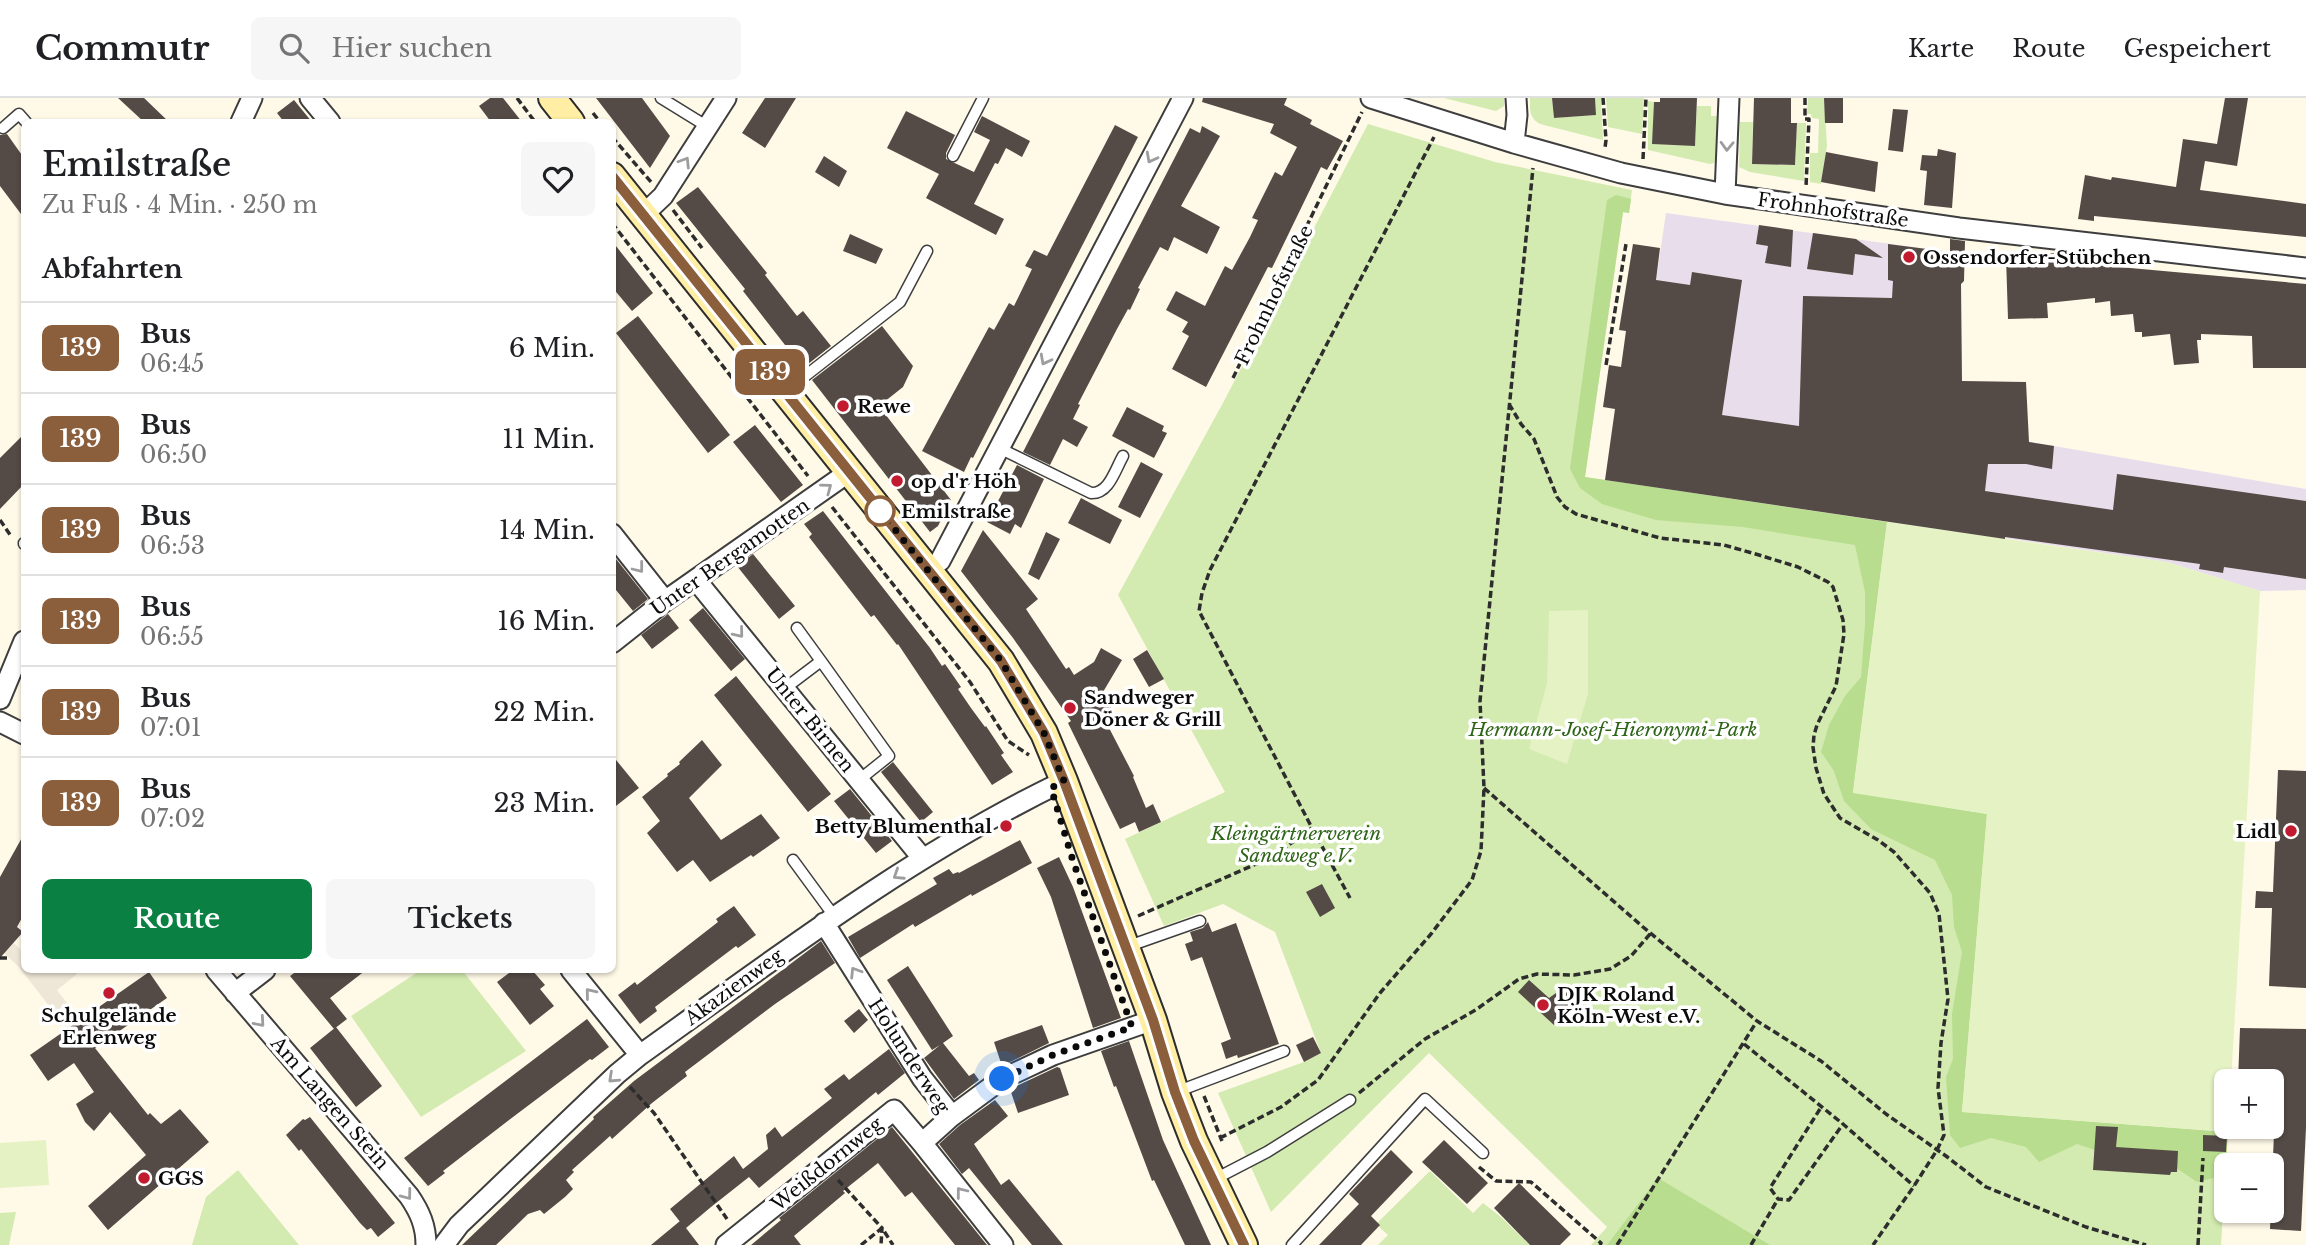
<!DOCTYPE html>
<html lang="de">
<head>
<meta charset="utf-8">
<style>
  :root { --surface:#fff; --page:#f6f6f6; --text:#202124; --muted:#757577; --line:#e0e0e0; --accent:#0b8043 }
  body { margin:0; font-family:"Libre Baskerville",serif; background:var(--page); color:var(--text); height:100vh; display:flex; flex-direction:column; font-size:26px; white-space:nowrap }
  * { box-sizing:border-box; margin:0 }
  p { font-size:23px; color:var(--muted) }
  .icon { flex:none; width:38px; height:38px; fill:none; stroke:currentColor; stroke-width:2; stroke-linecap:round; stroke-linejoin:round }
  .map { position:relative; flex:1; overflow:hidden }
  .drawer { position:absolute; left:21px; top:21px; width:595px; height:854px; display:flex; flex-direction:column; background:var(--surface); border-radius:10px; box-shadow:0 2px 5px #0004 }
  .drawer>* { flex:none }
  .badge { padding:0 14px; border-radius:10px; font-size:24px; line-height:46px }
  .controls { position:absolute; left:2214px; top:971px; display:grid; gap:14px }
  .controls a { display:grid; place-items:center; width:70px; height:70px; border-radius:10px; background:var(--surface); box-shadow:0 2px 5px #0004; font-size:35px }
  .you { position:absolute; width:35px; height:35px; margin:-18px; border:5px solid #fff; border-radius:50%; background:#1a73e8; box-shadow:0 0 0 10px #1a73e833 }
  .map>.badge { position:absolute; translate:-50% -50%; box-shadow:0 0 0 4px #fff }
  h2 { padding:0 21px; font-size:26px; line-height:63px }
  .round { display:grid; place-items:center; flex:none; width:74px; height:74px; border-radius:10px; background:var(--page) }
  .head { display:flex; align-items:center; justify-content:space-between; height:119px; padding:0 21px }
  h1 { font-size:33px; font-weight:600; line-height:52px }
  .primary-button { display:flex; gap:14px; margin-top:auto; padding:14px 21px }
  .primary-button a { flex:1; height:80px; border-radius:10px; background:var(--accent); color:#fff; font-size:28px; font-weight:600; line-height:80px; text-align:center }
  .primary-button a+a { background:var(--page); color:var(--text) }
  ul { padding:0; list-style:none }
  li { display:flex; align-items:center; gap:21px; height:91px; padding:0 21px; border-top:2px solid var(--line) }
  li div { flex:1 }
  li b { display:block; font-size:26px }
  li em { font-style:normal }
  li .badge { min-width:77px; font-weight:700; text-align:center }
  header { display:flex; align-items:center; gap:42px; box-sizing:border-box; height:98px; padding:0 35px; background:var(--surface); border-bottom:2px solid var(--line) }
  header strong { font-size:33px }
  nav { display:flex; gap:38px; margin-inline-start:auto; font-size:24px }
  .search { width:490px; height:63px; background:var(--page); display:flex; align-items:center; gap:18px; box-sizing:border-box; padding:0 24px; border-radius:10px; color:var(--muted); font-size:26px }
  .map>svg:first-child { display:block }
</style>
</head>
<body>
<header>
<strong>Commutr</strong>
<div class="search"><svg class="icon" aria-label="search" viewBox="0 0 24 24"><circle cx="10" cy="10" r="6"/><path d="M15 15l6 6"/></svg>Hier suchen</div>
<nav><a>Karte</a><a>Route</a><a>Gespeichert</a></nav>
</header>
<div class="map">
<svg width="2306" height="1147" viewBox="0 0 2306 1147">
  <rect width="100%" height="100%" fill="#fff9e8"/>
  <path fill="#e8deeb" d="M1666 115 1950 154 1949 283 2010 284 2013 341 2306 391V492L2260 493 2167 464 1626 385Z"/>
  <path fill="#d3ebb0" d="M1444 0H1504V8L1496 13Z
    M1530 0H1552L1554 20 1596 17 1595 0H1601L1603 42 1540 26C1529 20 1530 12 1530 0Z
    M1606 0H1644L1642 36 1608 29Z
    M1808 0H1824L1827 48 1821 86 1810 84V55H1818L1819 21 1812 20 1811 16H1807Z
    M1648 3 1654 4 1653 46 1695 47 1697 8H1711V18H1718L1716 61 1714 65 1710 66 1648 52Z
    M1740 24H1753L1752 66 1795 67 1797 25H1806L1804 83 1750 74 1739 69Z
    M1368 26 1495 64 1632 92 1629 115 1623 114 1585 379 1887 424 1853 695 1987 716 1962 1014 2228 1034 2221 1147H1591L1607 1129 1429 955 1271 1114 1218 995 1304 964 1321 955 1275 834 1223 806 1164 828 1125 741 1225 694 1118 497 1224 303Z
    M421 872H462L526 953 421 1019 351 918Z
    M238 1072 299 1147H192L206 1099Z
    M1430 1073 1473 1115 1483 1105 1501 1119 1530 1147H1378L1388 1137 1376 1126Z
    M16 1114 9 1147H0V1115Z"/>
  <path fill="#b8dd8f" d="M1616 97 1631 101 1629 115 1623 114 1585 379 1887 424 1853 694 1987 716 1962 1014 2228 1034 2225 1077 2197 1084 2172 1067 2131 1064 2077 1046 2039 1064 2026 1049 1991 1040 1960 1050 1950 1037 1946 979 1953 961 1952 916 1962 854 1954 829 1952 797 1935 762 1871 731 1844 703 1834 673 1821 654 1829 627 1845 598 1861 579 1865 526V494L1855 447 1743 429 1656 422 1602 406 1580 390 1570 371 1607 102Z
    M1658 1080 1770 1147H1607Z"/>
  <path fill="#e5f2c3" d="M1887 424 2167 464 2260 493 2231 983 2226 984 2228 1034 1962 1014 1987 716 1853 695Z
    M1588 512V596L1567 666 1529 651 1547 585 1549 513Z
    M46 1042 49 1087 0 1090V1045Z"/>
  <path fill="#eee7d8" d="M14 845 24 855V872H74L77 876 57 892 80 922 67 931 19 869 4 855Z"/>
  <path fill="#544b46" d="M118 0H144L169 24H144Z
    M490 0H503L522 24H491L479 8Z
    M596 0H642L670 38 650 70Z
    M765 0H796L765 50 742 35Z
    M1203 0H1287L1284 7 1312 22 1310 26 1343 43 1327 72 1321 69 1272 170 1268 169 1206 289 1172 271 1189 238 1182 234 1188 224 1166 212 1176 193 1205 208 1225 168 1232 172 1250 139 1258 122 1252 120 1275 74 1282 78 1297 49 1270 35 1274 26 1202 4Z
    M1552 0H1595L1596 17 1554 20Z
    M1660 0H1697L1695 48 1652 46 1654 4H1660Z
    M1754 0H1791V25H1797L1795 67 1752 66Z
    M1824 0H1843V25H1825Z
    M2225 0H2248L2237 68 2205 63 2200 92 2306 106V139L2094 118V123L2078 121 2085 77 2111 82 2112 79 2176 89 2183 41 2217 46Z
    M294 2 312 24H284L277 15Z
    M1893 11 1908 12 1903 54 1888 52Z
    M906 13 955 37 946 55V61L974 74 990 42 974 34 982 18 1030 43 1022 59 1006 50 998 66 995 65 974 106 1004 121 996 137 926 100 939 76 887 50Z
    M1115 27 1138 39 973 360 971 359 964 374 922 353 989 229 994 232 1009 205 1014 208 1032 171 1025 168 1034 152 1047 158Z
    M1202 28 1220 38 1181 108 1220 129 1207 156 1174 139 1168 153 1160 149 1138 190 1140 191 1130 212 1128 211 1117 231 1078 306 1080 307 1073 321 1088 329 1077 349 1063 341 1050 367 1023 354 1190 30 1200 35Z
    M7 36 24 60V120L0 88V37Z
    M1938 51 1956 55 1952 110 1924 107 1927 73 1920 72 1922 57 1937 58Z
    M1826 54 1878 64 1875 94 1821 84Z
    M824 58 847 73 839 89 815 74Z
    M698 89 767 175 765 177 797 218 803 213 831 248 803 270 743 193 745 191 676 105Z
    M1759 127 1793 132 1791 169 1765 165 1768 148 1756 146Z
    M1813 135 1856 141 1883 160 1855 156 1853 177 1807 171Z
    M850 136 883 151 876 166 843 153Z
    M1950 141 1965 143 1964 183 1961 186 1962 283 2026 284 2029 344 2054 348 2052 371 2026 366H1988L1985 393 2113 412 2117 376 2306 403V481L2224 469 2223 475 2199 471 2200 466 2005 439V441L1605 382 1615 311 1603 309 1609 267 1621 269 1626 233 1619 232 1633 146 1660 150 1656 182 1690 187 1692 174 1742 182 1722 317 1799 328 1803 198 1892 200 1893 183 1888 182V146L1950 154Z
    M612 143 653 195 632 213 612 189Z
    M2054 155 2055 168 2108 163V168L2306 186V270H2253L2252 238 2201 236V242H2197L2199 265 2174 267 2170 236 2142 239V234H2135L2133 216 2111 218 2110 203 2095 205V200L2047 205 2048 220 2008 221 2006 159 2034 161V156Z
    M638 218 730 337 708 355 616 235Z
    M882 228 913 268 903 289 879 308 951 402 938 428 930 434 812 282Z
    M1127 309 1164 328 1162 333 1167 335 1154 360 1112 338Z
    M755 327 803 387 781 404 733 344Z
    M24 336V386L0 411V360Z
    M1141 364 1163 376 1140 420 1118 409Z
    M1017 367 1044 381 1021 430 1015 426 1010 436 987 424Z
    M1081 400 1122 422 1110 446 1068 425Z
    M823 413 930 550 942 568 945 566 961 589 958 591 971 610 985 629 986 628 1004 655 1001 657 1013 674 992 687 898 546 897 547 874 517 871 519 809 439 812 436 804 426Z
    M983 432 1038 501 1026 511 1066 571 1069 569 1074 577 1094 564 1101 550 1122 562 1103 594 1118 623 1108 628 1134 678 1133 679 1146 710 1153 706 1161 724 1139 734 1135 724 1120 731 1068 625 1071 623 1013 540 961 473Z
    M1046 434 1060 441 1039 482 1028 476Z
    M612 456 648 501 633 513 612 487Z
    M753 456 795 508 779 521 737 468Z
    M703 510 745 561 731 573 689 522Z
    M668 516 679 530 652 551 641 537Z
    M1147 552 1164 581 1149 589 1133 561Z
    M736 578 831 696 808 714 714 597Z
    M702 642 722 667 689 700 721 742 761 716 780 740 753 759 751 757 710 784 693 762 677 774 647 735 660 723 642 699 668 678 667 676 680 666 679 664Z
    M612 657 639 690 612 711Z
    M893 664 933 714 921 724 881 674Z
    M2278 672 2306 673V890L2269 888 2272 810H2255L2256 793 2273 794Z
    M850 691 892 743 876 755 834 703Z
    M24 736V816L17 829 23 834 0 860V779Z
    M1020 742 1032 765 972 798 971 796 915 829 913 826 860 860 848 839 937 786 933 780 949 771 953 776 958 774 959 775Z
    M1059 759 1073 789 1121 920 1093 930 1051 799 1037 770Z
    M1322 786 1335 810 1320 819 1306 794Z
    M734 808 756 837 738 850 736 848 655 909 657 913 640 926 618 897 635 884 637 887 718 824 716 821Z
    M1208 824 1212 834 1236 825 1279 946 1238 960 1237 957 1226 961 1221 945 1231 941 1202 859 1191 863 1185 846 1193 843 1190 834 1203 830Z
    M821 843 835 865 775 906 685 974 687 978 652 1005 612 1041 610 1038 572 1072 574 1074 566 1082 573 1091 565 1099 544 1116 540 1112 528 1116 496 1147H462L594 1021 593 1019 634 983Z
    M908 868 953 938 943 945 969 978 974 975 979 982 954 1001 924 960 940 947 932 952 887 882Z
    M298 872H366L330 900 347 921 334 931 290 878Z
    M513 872H532L545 887 540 891 554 908 530 927 497 884Z
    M149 874 167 900 95 950 148 1017 150 1015 161 1026 180 1011 209 1044 108 1132 88 1108 146 1057 110 1014 94 1033 85 1024 76 1006 94 994 74 965 48 983 30 957Z
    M1529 882 1549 900 1556 895 1560 899 1565 893 1576 903 1554 927 1518 894Z
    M859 911 868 922 854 935 844 923Z
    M587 921 609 949 592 962 590 961 513 1019 443 1073 445 1075 428 1088 404 1060Z
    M1042 927 1049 945 1002 968 994 944Z
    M336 929 382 988 356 1009 310 950Z
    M2240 930 2306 931V1030L2301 1133 2270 1131 2274 1035H2277L2278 984H2238Z
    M1313 939 1321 955 1304 964 1296 947Z
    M1129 943 1163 1042 1211 1147H1185L1154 1082 1152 1083 1116 988 1114 989 1101 953Z
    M889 951 905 975 878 997 876 994 759 1090 749 1079 711 1109 686 1130 699 1147H651L680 1123 681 1125 670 1111 734 1058 743 1071 768 1051 766 1037 775 1029 782 1039 832 1000 824 991 844 976 849 982Z
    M1057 969 1060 970 1069 997 1018 1015 1010 991Z
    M995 1002 1008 1018 974 1046 1001 1087 1009 1081 1063 1147H1032L969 1070 962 1076 939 1046 960 1027Z
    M310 1019 395 1125 378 1139 371 1130 367 1132 360 1125 301 1051 299 1053 286 1037 303 1021 305 1022Z
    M2096 1028 2118 1029 2116 1049 2178 1053 2177 1074H2171L2170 1077 2093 1072Z
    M892 1029 987 1147H955L912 1094 905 1099 878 1065 843 1093 845 1095 794 1138 801 1147H751L781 1122 779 1120Z
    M2203 1037 2227 1038 2226 1054 2203 1053Z
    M1444 1042 1488 1085 1467 1106 1422 1064Z
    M1391 1052 1413 1074 1371 1118 1380 1127 1361 1147H1319L1359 1106 1349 1096Z
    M1519 1085 1571 1136 1560 1147H1530L1494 1110Z"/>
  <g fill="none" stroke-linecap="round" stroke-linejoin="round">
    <defs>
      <path id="lane" d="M661 0 708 29
        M3 30 19 16 26 24
        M953 58 983 0
        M786 293 900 204 927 153
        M999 350 1091 395C1109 396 1115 372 1123 358
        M24 445V446
        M797 530 821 563
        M784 591 821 563 889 658 859 682
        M793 762 834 818
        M1126 849 1200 823
        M1176 994 1284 953
        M1213 1082 1267 1054 1350 1002
        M1292 1147 1425 1001 1483 1055"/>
      <path id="street" d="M310 0 330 24
        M1371 0 1514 45 1621 75 1725 96 1959 130 2306 170
        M241 24 252 0
        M1514 45 1517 17 1516 0
        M1725 96 1729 0
        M643 117 663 98 726 0
        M612 436 665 503
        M928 472 940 463 1183 0
        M696 482 923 761
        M612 545 665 503 849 374
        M0 601 24 543
        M0 624 24 636
        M824 825 922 980 952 1018 922 1045 1003 1147
        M216 872 409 1098C420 1114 426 1128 426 1147
        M571 872 640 957
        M235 895 265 872
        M952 1018 1002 981 1053 957 1153 922
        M444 1147 459 1127 617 976 640 957C777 859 912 756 1064 683
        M726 1147 894 1012 922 1045"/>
      <path id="secondary" d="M552 0 571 24
        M612 78 1001 563 1044 635 1064 683 1153 922 1175 994 1194 1043 1244 1147"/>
    </defs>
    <use href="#lane" stroke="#3e3e3e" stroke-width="13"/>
    <use href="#street" stroke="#3e3e3e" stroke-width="23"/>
    <use href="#secondary" stroke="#2d2d2d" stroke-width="30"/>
    <path stroke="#2d2d2d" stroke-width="3.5" stroke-dasharray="7 3.5" stroke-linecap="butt" d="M517 0 535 24
      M1603 0 1606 42 1605 50
      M1805 0V21H1809L1806 89
      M593 15 600 24
      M612 39 651 84
      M1643 61 1646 0
      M673 112 702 150
      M612 125 808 378
      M1606 267 1626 146
      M1233 280 1362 14
      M1509 306 1521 326 1534 341 1557 399 1565 409 1576 416 1660 440 1724 447 1759 457 1798 469 1828 484 1833 489 1843 522 1844 536 1836 588 1817 627 1814 637 1813 649 1816 670 1824 696 1840 720 1878 742 1894 754 1930 795 1939 816 1948 901 1941 945 1938 990 1944 1037 1937 1052 1914 1088 1873 1147
      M832 409 970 584 1008 643 1029 657
      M0 422 11 438
      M1484 690 1643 829 1757 923 1821 963 1886 1016 1946 1058 1986 1089 2086 1129 2146 1147
      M1312 730 1350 800
      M1138 818 1272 759 1312 730 1199 513 1202 495 1210 472 1434 39
      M0 860H9
      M1744 946 1843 1026 1914 1088
      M630 989 654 1015 727 1121
      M1359 995 1425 941 1477 911 1519 881 1537 876 1574 877 1610 871 1631 858 1651 835
      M1204 998 1222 1043
      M1820 1011 1770 1090 1778 1101 1789 1102 1843 1026
      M1220 1040 1281 1009 1318 982 1380 895 1431 836 1472 782 1481 753 1484 690 1480 603 1533 70
      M1479 1069 1496 1083 1531 1084 1601 1145 1600 1147
      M838 1082 882 1130 881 1147
      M861 1147 882 1130 893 1147
      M1617 1147 1757 923
      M1751 1147 1778 1101
      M2198 1147 2203 1060"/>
    <use href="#lane" stroke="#fff" stroke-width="10"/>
    <use href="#street" stroke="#fff" stroke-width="19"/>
    <use href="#secondary" stroke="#ffeea3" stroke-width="26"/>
  </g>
  <defs><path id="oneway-chevron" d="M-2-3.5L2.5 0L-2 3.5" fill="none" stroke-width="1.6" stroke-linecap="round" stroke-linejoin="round" transform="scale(1.75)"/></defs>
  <g stroke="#9d9d9d">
    <use href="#oneway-chevron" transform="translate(1727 48) rotate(92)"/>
    <use href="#oneway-chevron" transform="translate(1151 60) rotate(118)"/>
    <use href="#oneway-chevron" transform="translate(685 64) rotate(-58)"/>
    <use href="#oneway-chevron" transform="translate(1045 262) rotate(118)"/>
    <use href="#oneway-chevron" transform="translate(827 390) rotate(-37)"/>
    <use href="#oneway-chevron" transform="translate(639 470) rotate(52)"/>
    <use href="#oneway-chevron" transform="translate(739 535) rotate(51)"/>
    <use href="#oneway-chevron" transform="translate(898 777) rotate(147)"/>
    <use href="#oneway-chevron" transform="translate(855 874) rotate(-122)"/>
    <use href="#oneway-chevron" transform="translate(590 895) rotate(-129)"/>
    <use href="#oneway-chevron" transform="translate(260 924) rotate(49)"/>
    <use href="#oneway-chevron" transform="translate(613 980) rotate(137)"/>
    <use href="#oneway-chevron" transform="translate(961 1094) rotate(-128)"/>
    <use href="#oneway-chevron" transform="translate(407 1097) rotate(53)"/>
  </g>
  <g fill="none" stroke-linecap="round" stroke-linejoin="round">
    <defs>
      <path id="line" d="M612 78 1001 563 1044 635 1064 683 1153 922 1175 994 1194 1043 1244 1147"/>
    </defs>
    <use href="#line" stroke="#fff" stroke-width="16"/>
    <use href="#line" stroke="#8b5e3c" stroke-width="10"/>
    <path stroke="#0b0b0b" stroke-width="7" stroke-dasharray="0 12.6" d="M880 413 1001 563 1044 635 1064 683 1051 690 1073 763 1132 929 1053 957 1002 981"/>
  </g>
  <g fill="#c21b30" stroke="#fff" stroke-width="2.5">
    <circle cx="1909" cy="159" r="7"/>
    <circle cx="843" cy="308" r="7"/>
    <circle cx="897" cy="383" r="7"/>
    <circle cx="1070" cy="610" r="7"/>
    <circle cx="1006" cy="728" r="7"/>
    <circle cx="2291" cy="733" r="7"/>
    <circle cx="109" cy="895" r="7"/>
    <circle cx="1543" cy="907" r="7"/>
    <circle cx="144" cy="1080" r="7"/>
  </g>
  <circle fill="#fff" stroke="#8b5e3c" stroke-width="3.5" cx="880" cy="413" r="14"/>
  <g text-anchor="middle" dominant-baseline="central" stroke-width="7" stroke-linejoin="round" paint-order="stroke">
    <g font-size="19" fill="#0b0b0b" stroke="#fff">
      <text transform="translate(1833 112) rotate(8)">Frohnhofstraße</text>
      <text transform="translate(1274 197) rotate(-64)">Frohnhofstraße</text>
      <text transform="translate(730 459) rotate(-35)">Unter Bergamotten</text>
      <text transform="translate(810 622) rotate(51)">Unter Birnen</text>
      <text transform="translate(734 889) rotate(-36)">Akazienweg</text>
      <text transform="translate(909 958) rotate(57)">Holunderweg</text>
      <text transform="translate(330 1005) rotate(49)">Am Langen Stein</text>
      <text transform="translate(827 1066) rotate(-39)">Weißdornweg</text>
    </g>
    <g font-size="19" font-weight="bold" fill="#0b0b0b" stroke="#fff" text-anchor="start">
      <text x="1923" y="159">Ossendorfer-Stübchen</text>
      <text x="857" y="308">Rewe</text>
      <text x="911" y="383">op d'r Höh</text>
      <text x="1084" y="599">Sandweger<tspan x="1084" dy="22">Döner &amp; Grill</tspan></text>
      <text x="992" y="728" text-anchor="end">Betty Blumenthal</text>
      <text x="2277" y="733" text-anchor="end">Lidl</text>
      <text x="1557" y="896">DJK Roland<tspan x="1557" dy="22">Köln-West e.V.</tspan></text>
      <text x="109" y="917" text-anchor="middle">Schulgelände<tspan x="109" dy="22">Erlenweg</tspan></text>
      <text x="158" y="1080">GGS</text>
    </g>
    <g font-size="19" font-weight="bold" fill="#0b0b0b" stroke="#fff" text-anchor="start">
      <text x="901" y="413">Emilstraße</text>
    </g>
    <g font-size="19" font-style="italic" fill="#2e6518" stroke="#fff">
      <text x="1613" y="631">Hermann-Josef-Hieronymi-Park</text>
      <text x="1296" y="735">Kleingärtnerverein<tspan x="1296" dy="22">Sandweg e.V.</tspan></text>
    </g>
  </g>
</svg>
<div class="controls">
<a>+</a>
<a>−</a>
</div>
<div class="you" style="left:1002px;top:981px"></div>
<b class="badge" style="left:770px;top:274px;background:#8b5e3c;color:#fff">139</b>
<section class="drawer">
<div class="head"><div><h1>Emilstraße</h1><p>Zu Fuß · 4 Min. · 250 m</p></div><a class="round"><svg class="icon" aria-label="heart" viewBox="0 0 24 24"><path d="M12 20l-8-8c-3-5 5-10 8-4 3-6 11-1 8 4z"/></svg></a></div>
<h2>Abfahrten</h2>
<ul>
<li><span class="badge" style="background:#8b5e3c;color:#fff">139</span><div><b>Bus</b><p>06:45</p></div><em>6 Min.</em></li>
<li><span class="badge" style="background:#8b5e3c;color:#fff">139</span><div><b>Bus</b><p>06:50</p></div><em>11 Min.</em></li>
<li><span class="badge" style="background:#8b5e3c;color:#fff">139</span><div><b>Bus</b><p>06:53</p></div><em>14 Min.</em></li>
<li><span class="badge" style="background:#8b5e3c;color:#fff">139</span><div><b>Bus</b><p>06:55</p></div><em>16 Min.</em></li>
<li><span class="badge" style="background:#8b5e3c;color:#fff">139</span><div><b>Bus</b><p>07:01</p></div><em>22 Min.</em></li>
<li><span class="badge" style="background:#8b5e3c;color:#fff">139</span><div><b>Bus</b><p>07:02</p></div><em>23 Min.</em></li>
</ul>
<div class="primary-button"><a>Route</a><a>Tickets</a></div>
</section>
</div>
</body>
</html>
